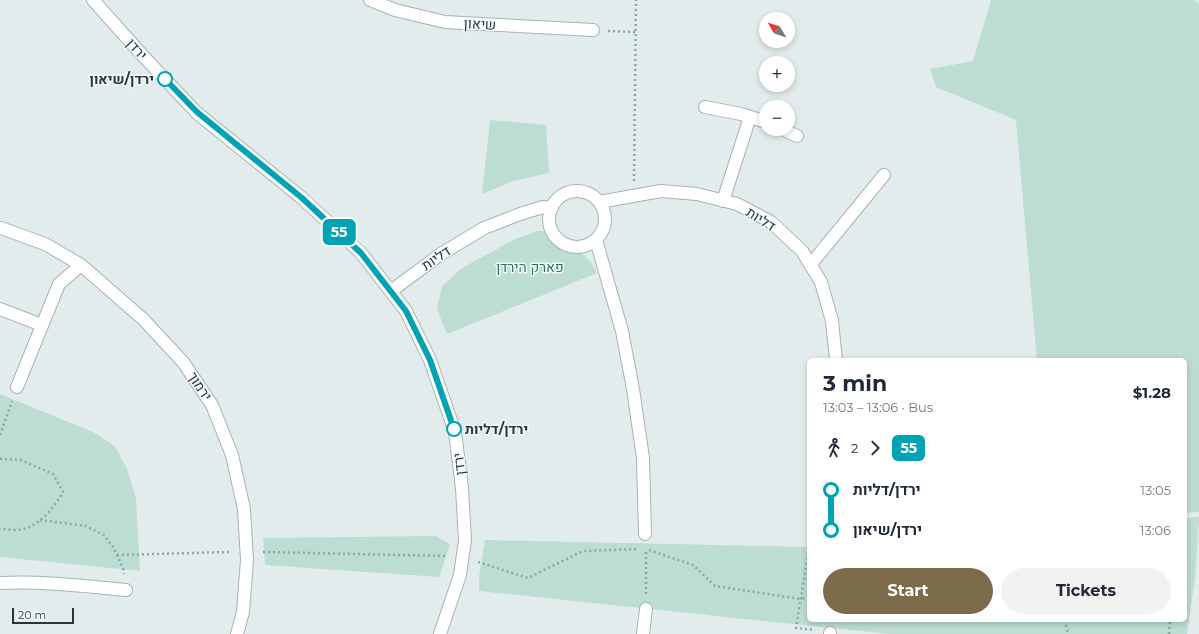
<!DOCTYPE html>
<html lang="en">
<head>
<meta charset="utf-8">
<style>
  :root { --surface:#fff; --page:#f2f2f3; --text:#1f2937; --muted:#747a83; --accent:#7b6b4a }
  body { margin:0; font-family:Montserrat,Heebo,sans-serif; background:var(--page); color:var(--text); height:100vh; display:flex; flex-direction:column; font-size:15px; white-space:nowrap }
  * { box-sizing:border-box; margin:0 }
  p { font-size:13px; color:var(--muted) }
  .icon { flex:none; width:22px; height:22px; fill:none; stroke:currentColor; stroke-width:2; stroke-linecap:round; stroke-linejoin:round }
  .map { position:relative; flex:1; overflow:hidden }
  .details { position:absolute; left:807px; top:358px; width:380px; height:264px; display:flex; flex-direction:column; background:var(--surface); border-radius:6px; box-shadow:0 2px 6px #0003 }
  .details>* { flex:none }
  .badge { padding:0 8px; border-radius:6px; font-size:14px; line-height:26px }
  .needle { width:26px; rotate:309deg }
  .fabs { position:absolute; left:759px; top:12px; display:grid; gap:8px }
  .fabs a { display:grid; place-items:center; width:36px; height:36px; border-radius:50%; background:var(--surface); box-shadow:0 2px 6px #0003; font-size:20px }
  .scale { position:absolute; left:12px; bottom:10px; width:62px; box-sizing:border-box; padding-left:4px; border:2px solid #23393c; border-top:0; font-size:11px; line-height:14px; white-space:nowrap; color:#23393c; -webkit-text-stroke:3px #f3f9f8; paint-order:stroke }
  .map>.badge { position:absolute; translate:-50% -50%; box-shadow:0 0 0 2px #fff }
  .legs { display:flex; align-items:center; gap:6px; height:44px; padding:0 16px; font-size:13px }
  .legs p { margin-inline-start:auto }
  .headline { display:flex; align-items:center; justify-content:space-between; height:68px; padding:0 16px }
  h1 { font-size:22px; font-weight:700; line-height:30px }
  .button { display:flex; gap:8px; margin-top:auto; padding:8px 16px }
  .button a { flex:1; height:46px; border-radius:24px; background:var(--accent); color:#fff; font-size:16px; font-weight:700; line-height:46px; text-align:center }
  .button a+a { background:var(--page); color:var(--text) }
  ul { padding:0 16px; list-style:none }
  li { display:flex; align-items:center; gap:14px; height:40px; font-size:15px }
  li i { display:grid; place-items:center; width:6px; height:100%; margin:0 5px; background:currentColor }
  li i::after { content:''; width:10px; height:10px; margin:-5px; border:3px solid; border-radius:50%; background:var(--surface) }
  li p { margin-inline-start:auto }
  li:first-child i { background:linear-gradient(#0000 50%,currentColor 0) }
  li:last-child i { background:linear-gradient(currentColor 50%,#0000 0) }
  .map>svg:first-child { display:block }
</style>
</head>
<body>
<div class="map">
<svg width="1199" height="634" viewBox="0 0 1199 634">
  <rect width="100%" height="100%" fill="#e3ecec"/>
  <path fill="#bddcd2" d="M991 0H1194L1199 4V512L1185 513V360H1037L1016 120 936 87 930 69 973 61Z
    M490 120 546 125 549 173 513 181 482 194Z
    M538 231H553L573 246 590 261 597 273 447 334 437 309 442 286 462 268 515 239Z
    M0 394 93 432 115 446 127 469 136 499 140 571 0 557Z
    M1199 517 1195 577 1187 634H889L479 591V577L485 540 809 547V620H1185V518Z
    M436 536 450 544 439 577 265 565 263 538Z"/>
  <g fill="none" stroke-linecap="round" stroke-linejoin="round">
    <defs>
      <path id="minor" d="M93 0 144 57 197 113 302 198 361 253 406 311 430 360 455 432 462 488 465 540 460 575 440 634
        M370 0 395 10 445 22 593 30
        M705 107 741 114 766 122
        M782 129 797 136
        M549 219a28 28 0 1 1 56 0a28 28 0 1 1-56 0Z
        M723 201 750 117
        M599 202 661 191 697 194 737 204 771 222 802 251 821 282 832 321 836 360
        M1 228 45 244 81 265 143 319 183 362 212 405 232 455 244 509 247 560 243 612 237 634
        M596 240 622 331 633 389 643 458 645 534
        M811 264 884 175
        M391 291 441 254 484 228 520 214 543 207 552 208
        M0 309 42 325
        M17 387 59 284 81 265
        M0 583C42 581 84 586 126 590
        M643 634 646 609
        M830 634V633"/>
    </defs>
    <use href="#minor" stroke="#a6b3b4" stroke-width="14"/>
    <path stroke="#85aaae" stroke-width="2.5" stroke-dasharray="2 3" stroke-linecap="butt" d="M608 31 635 32
      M634 181 636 0
      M0 435 12 401
      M0 459 21 460 53 474 63 492C53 509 38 529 16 530 11 530 5 529 0 529
      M40 520 86 526 104 535 113 547 123 568 124 574
      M809 548 796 628 815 630
      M649 550 693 565 715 586 800 599 809 597
      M263 552 446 556
      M117 555 230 552
      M478 562 528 578 583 551 639 549
      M646 594V549
      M1065 620 1068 634
      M1169 634 1170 620"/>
    <use href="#minor" stroke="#fff" stroke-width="12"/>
  </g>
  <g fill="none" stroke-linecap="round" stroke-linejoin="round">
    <defs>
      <path id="line-1" d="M165 79 197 112 302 198 361 253 406 311 430 360 454 429"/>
    </defs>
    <use href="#line-1" stroke="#fff" stroke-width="9"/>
    <use href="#line-1" stroke="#00a3b4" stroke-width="6"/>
  </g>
  <g fill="#fff" stroke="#00a3b4" stroke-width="2">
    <circle cx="165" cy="79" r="7"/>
    <circle cx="454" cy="429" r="7"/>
  </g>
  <g text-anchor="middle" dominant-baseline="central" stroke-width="3" stroke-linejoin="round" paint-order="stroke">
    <g font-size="14" fill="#23393c" stroke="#f3f9f8">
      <text transform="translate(480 24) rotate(3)">שיאון</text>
      <text transform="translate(137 49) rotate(48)">ירדן</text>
      <text transform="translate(761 219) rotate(32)">דליות</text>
      <text transform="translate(436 258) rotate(-34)">דליות</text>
      <text transform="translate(200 386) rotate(56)">ירמוך</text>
      <text transform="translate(459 464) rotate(-97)">ירדן</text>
    </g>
    <g font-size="14" font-weight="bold" fill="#23393c" stroke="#f3f9f8" text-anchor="end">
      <text x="154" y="79">ירדן/שיאון</text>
      <text x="465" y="429" text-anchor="start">ירדן/דליות</text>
    </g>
    <g font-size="14" fill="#307164" stroke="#f3f9f8">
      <text x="530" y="267">פארק הירדן</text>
    </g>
  </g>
</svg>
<div class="fabs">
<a><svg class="needle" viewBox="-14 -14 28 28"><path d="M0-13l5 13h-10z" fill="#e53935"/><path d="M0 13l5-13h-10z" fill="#747a83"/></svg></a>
<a>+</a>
<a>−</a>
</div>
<div class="scale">20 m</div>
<b class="badge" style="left:339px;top:232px;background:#00a3b4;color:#fff">55</b>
<section class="details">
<div class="headline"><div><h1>3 min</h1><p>13:03 – 13:06 · Bus</p></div><b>$1.28</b></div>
<div class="legs"><svg class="icon" aria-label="walk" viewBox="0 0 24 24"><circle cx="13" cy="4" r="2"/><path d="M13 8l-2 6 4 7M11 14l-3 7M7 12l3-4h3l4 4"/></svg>2<svg class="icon" aria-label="forward" viewBox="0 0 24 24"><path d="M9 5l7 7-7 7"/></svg><b class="badge" style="background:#00a3b4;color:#fff">55</b></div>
<ul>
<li><i style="color:#00a3b4"></i><b>ירדן/דליות</b><p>13:05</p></li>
<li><i style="color:#00a3b4"></i><b>ירדן/שיאון</b><p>13:06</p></li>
</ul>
<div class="button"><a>Start</a><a>Tickets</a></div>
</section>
</div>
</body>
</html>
